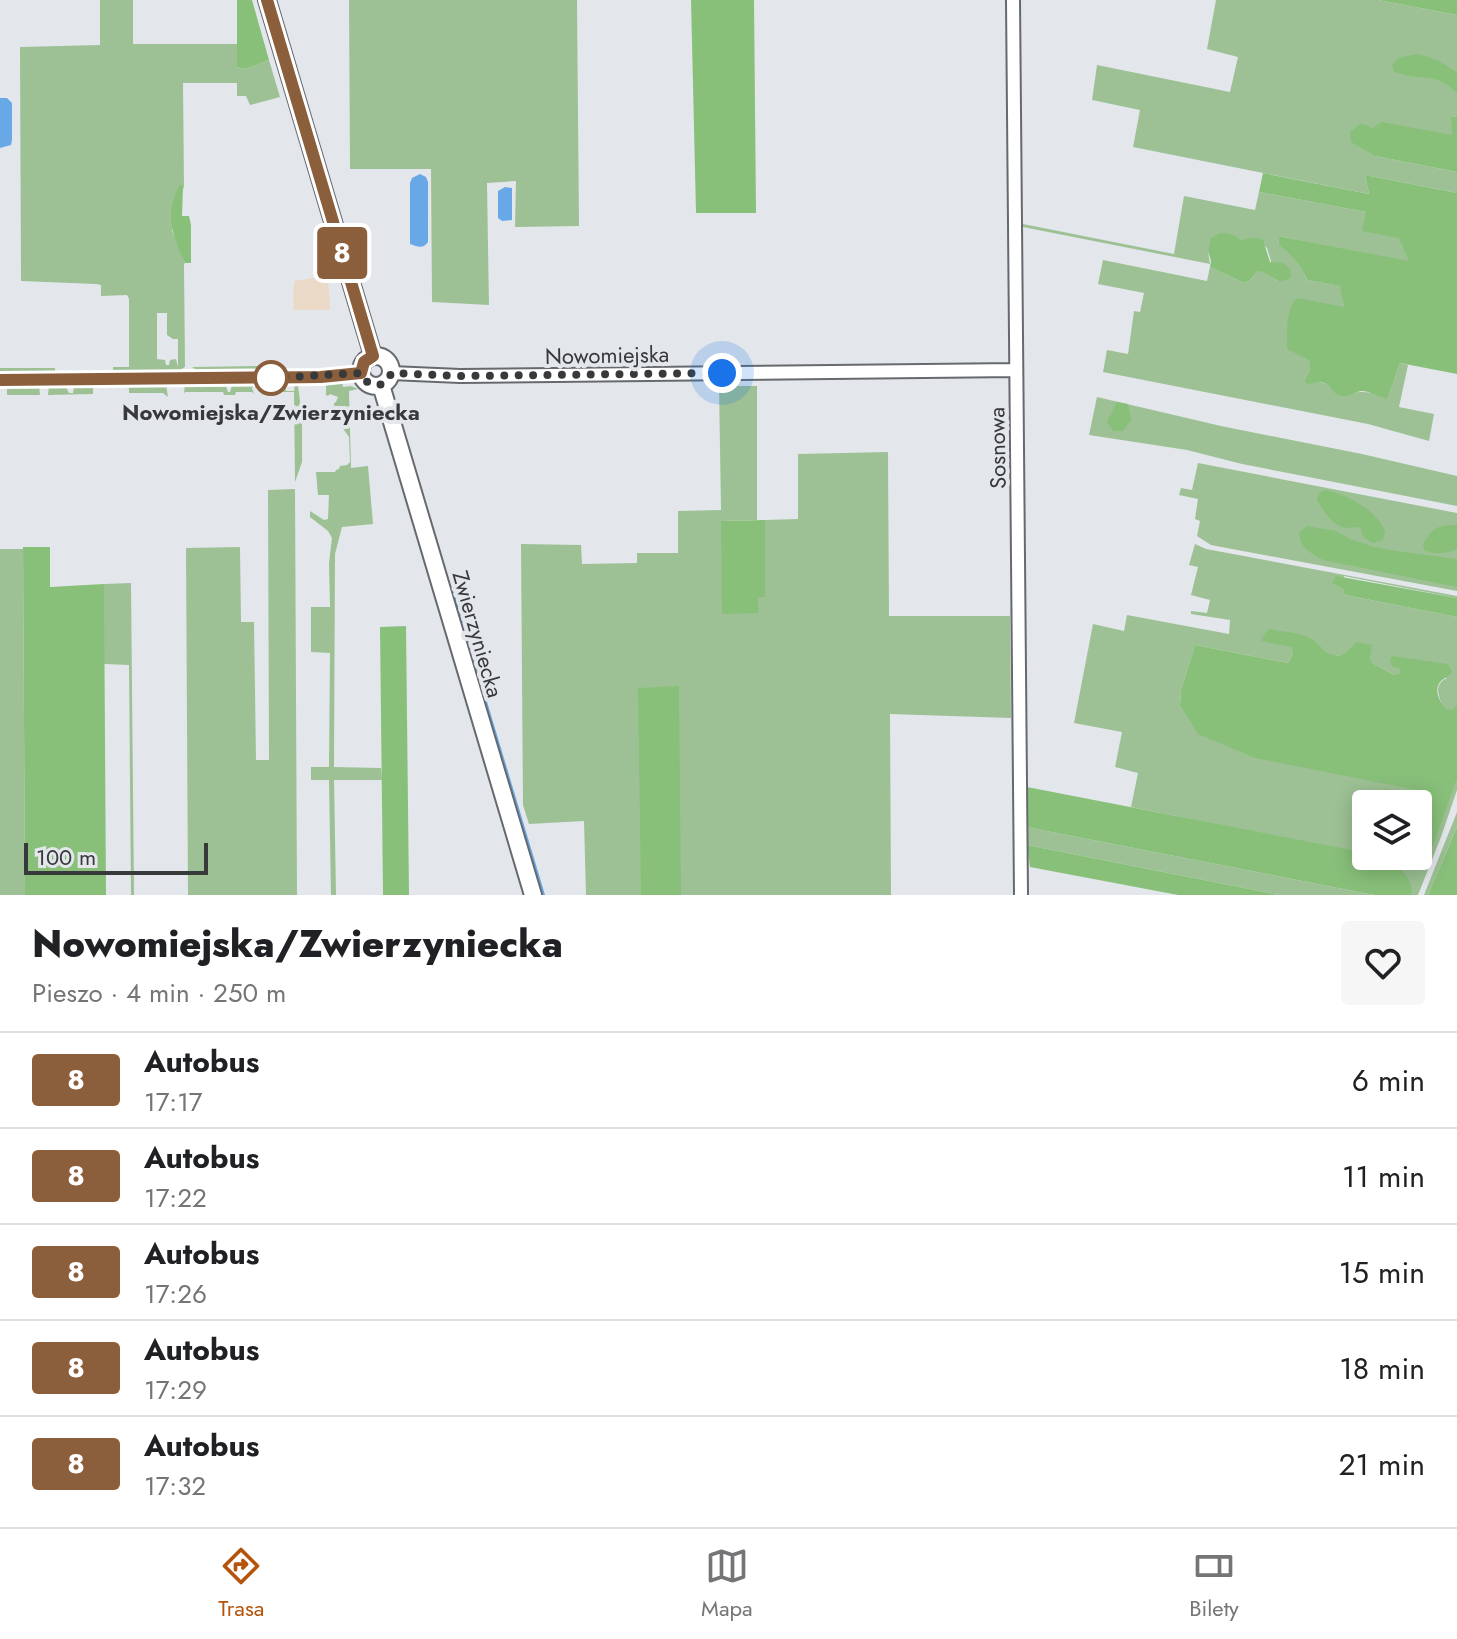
<!DOCTYPE html>
<html lang="pl">
<head>
<meta charset="utf-8">
<style>
  :root { --surface:#fff; --page:#f6f6f6; --text:#202124; --muted:#757577; --line:#e0e0e0; --accent:#b45309 }
  body { margin:0; font-family:Jost,sans-serif; background:var(--page); color:var(--text); height:100vh; display:flex; flex-direction:column; font-size:30px; white-space:nowrap }
  * { box-sizing:border-box; margin:0 }
  p { font-size:26px; color:var(--muted) }
  .icon { flex:none; width:44px; height:44px; fill:none; stroke:currentColor; stroke-width:2; stroke-linecap:round; stroke-linejoin:round }
  .map { position:relative; height:895px; overflow:hidden }
  .details { display:flex; flex-direction:column; background:var(--surface); flex:1 }
  .details>* { flex:none }
  .badge { padding:0 16px; border-radius:6px; font-size:28px; line-height:52px }
  .buttons { position:absolute; left:1352px; top:790px; display:grid; gap:16px }
  .buttons a { display:grid; place-items:center; width:80px; height:80px; border-radius:8px; background:var(--surface); box-shadow:0 4px 20px #0003; font-size:40px }
  .scale { position:absolute; left:24px; bottom:20px; width:184px; box-sizing:border-box; padding-left:8px; border:4px solid #37393b; border-top:0; font-size:22px; line-height:28px; white-space:nowrap; color:#37393b; -webkit-text-stroke:6px #e3e7ec; paint-order:stroke }
  .you { position:absolute; width:40px; height:40px; margin:-20px; border:6px solid #fff; border-radius:50%; background:#1a73e8; box-shadow:0 0 0 12px #1a73e833 }
  .map>.badge { position:absolute; translate:-50% -50%; box-shadow:0 0 0 4px #fff }
  .round { display:grid; place-items:center; flex:none; width:84px; height:84px; border-radius:8px; background:var(--page) }
  .summary { display:flex; align-items:center; justify-content:space-between; height:136px; padding:0 32px }
  h1 { font-size:38px; font-weight:800; line-height:60px }
  ul { padding:0; list-style:none }
  li { display:flex; align-items:center; gap:24px; height:96px; padding:0 32px; border-top:2px solid var(--line) }
  li div { flex:1 }
  li b { display:block; font-size:30px }
  li em { font-style:normal }
  li .badge { min-width:88px; font-weight:700; text-align:center }
  .dock { display:flex; justify-content:space-around; align-items:center; height:112px; border-top:2px solid var(--line); background:var(--surface); font-size:22px; color:var(--muted) }
  .dock a { display:grid; justify-items:center; gap:4px }
  .dock .current { color:var(--accent) }
  .map>svg:first-child { display:block }
</style>
</head>
<body>
<div class="map">
<svg width="1457" height="895" viewBox="0 0 1457 895">
  <rect width="100%" height="100%" fill="#e3e7ec"/>
  <path fill="#ebd9c8" d="M328 276 330 310H293L294 281Z"/>
  <path fill="#9dc194" fill-rule="evenodd" d="M100 0H133V44H237V67L245 69 269 60 280 97 250 105 246 96H237V83H183L184 188V190L183 186 172 231 185 263 184 264 185 367 178 371 113 372V367H129V299L127 295 101 296V285L96 284 21 281 20 47 100 45ZM157 313H167V335L173 339H178V367L176 359 170 360 169 365H166L165 360 157 359Z
    M349 0H577L579 226 515 227 516 181 487 183 489 305 432 302 431 169H350Z
    M1216 0H1378L1457 15V117L1452 116V135L1375 156 1457 172V193L1365 175 1369 194 1133 147 1140 110 1092 100 1097 65 1230 92 1238 57 1207 49Z
    M1259 192 1366 212 1398 238 1410 262 1278 236 1279 246C1293 255 1300 264 1307 280L1341 286 1344 307 1305 358 1310 363V370L1304 380 1329 384C1347 405 1343 391 1363 392 1371 392 1381 395 1389 395L1400 363 1408 365 1399 407 1434 414 1429 441 1368 424 1103 372 1107 350 1128 354 1134 311 1140 312 1144 293 1098 284 1103 260 1207 281 1210 267 1244 283 1249 281 1258 271H1265L1277 281 1267 248 1255 237 1208 251 1210 264 1023 227V224L1174 254 1184 196 1255 210Z
    M259 366 258 370 198 371 192 367Z
    M0 368H55V372L0 373Z
    M342 381 343 387 351 386 358 389 349 391 351 468 368 466 373 524 342 527 335 554 334 767 381 768 382 780H334L336 895H331L329 780H311V767H329L330 653 311 652V607H330L329 563 332 538 328 531 310 517V511L324 520 328 519 329 495H318L316 472H335L336 470 339 469 340 466 347 465 350 462 349 437 335 417 334 403 336 402 338 397 330 394 328 396 326 395V386L330 382Z
    M233 382H252L254 385 252 388 254 394 252 392H236L235 395H224L223 392H185L184 394 185 383H225L228 392H230Z
    M265 382H285L286 391H294L295 382 298 385 302 417V462L295 482 294 392H266L262 395Z
    M14 385H39L40 395H7V389Z
    M49 385H65L69 393H73L74 387 79 385H93V394L48 395Z
    M166 385 168 397 163 393H129V386Z
    M719 386H757V520L721 521 758 597 765 596V520L798 519V454L888 452 889 616H1010L1011 718 890 714 891 895H586L584 821 529 824 523 805 521 544 581 545 582 564 637 563V553H678V511L721 510Z
    M1097 397 1221 426 1362 454 1457 476V506L1242 464 1187 450 1089 435Z
    M1198 463 1457 513V591L1211 545 1197 536 1200 521 1195 519 1198 499 1179 495 1181 488 1192 490Z
    M295 489 297 895H188L186 548 240 547 241 622H254L256 760H269L268 490Z
    M1195 544 1206 549 1457 596V598L1344 576 1342 588 1345 595 1457 617V790L1441 837 1418 895H1378L1389 864 1374 856H1418V804H1366V854L1131 807 1138 773 1115 767 1122 732 1074 723 1093 624 1124 631 1127 615 1229 634 1230 620 1191 614V611L1207 613 1210 600 1191 595 1198 567 1189 565ZM1195 645 1288 663 1293 653V647L1371 662 1394 675H1400V669L1447 678C1434 684 1438 694 1442 705H1180L1181 690Z
    M0 549H23L25 895H0Z
    M131 583 134 895H131L129 665 104 664V584Z
    M1457 812V827L1428 895H1424Z
    M1026 827 1374 895H1279L1027 845Z"/>
  <path fill="#88c07a" d="M237 0H252L269 60 245 69 237 67Z
    M691 0H754L756 213H696Z
    M1378 0H1457V15Z
    M1417 54C1432 57 1445 63 1457 73V93C1450 87 1443 81 1434 79 1421 76 1406 78 1394 71L1392 65 1398 58Z
    M1451 116 1457 117V172L1375 156 1351 142 1350 132 1361 123 1372 128 1382 122 1452 135Z
    M1263 173 1369 194 1365 175 1457 193V374L1400 363 1389 395 1386 399C1379 396 1369 391 1361 391 1355 392 1348 397 1342 396 1326 393 1337 378 1308 384L1304 380 1310 370V363L1305 358 1287 349C1287 332 1285 311 1297 298L1344 307 1340 286 1307 280C1300 264 1293 256 1279 246L1278 236 1409 261 1398 238 1362 231 1366 212 1259 192Z
    M180 185 183 186 182 216H189L191 225V263H185C172 236 164 213 180 185Z
    M1220 233C1229 233 1234 234 1241 240L1255 237 1263 240 1270 262 1284 263 1290 270 1291 277C1276 289 1273 272 1258 271L1249 281 1244 283 1210 267 1211 261 1208 251 1211 238Z
    M1117 402 1128 404 1131 420 1123 431H1113L1107 422Z
    M1325 490C1347 494 1376 510 1385 531L1383 540 1373 543 1364 538 1360 527C1356 527 1351 528 1347 528 1333 527 1323 510 1317 500L1319 493Z
    M765 520V597H758V613L722 614 721 521Z
    M1457 525V549C1448 554 1433 555 1424 550L1423 544C1434 526 1437 526 1457 525Z
    M1307 526 1336 531 1350 539 1374 547 1396 551 1457 559V587L1323 560C1312 554 1300 548 1299 533Z
    M23 547H50V587L104 584 106 895H25Z
    M1336 576 1457 598V617L1345 595 1342 588 1332 583Z
    M406 626 409 895H383L380 627Z
    M1269 629C1282 632 1302 632 1313 640 1327 650 1318 652 1340 656L1348 651 1356 642 1372 645 1370 657 1371 662 1394 675 1400 674V669L1392 666 1390 661 1392 656 1448 664 1452 672C1449 676 1445 678 1442 680 1432 688 1440 703 1446 709L1452 710 1457 705V778L1433 846 1425 860 1413 864 1403 859 1402 856H1418L1417 804 1420 796 1417 790 1255 758 1198 734 1180 705 1181 690 1195 645 1288 663 1293 653 1292 647 1261 641 1265 633Z
    M679 686 681 895H641L638 688Z
    M1027 787 1357 851 1366 854V856C1385 856 1416 873 1411 895H1374L1026 827Z
    M1457 827V895H1428Z
    M1027 845 1279 895H1178L1030 867Z"/>
  <path fill="#68a8e6" d="M0 98H7L12 103V140L11 145 0 148Z
    M420 174 426 177 428 182V242C423 249 418 247 410 244V183L412 178Z
    M505 187 512 188V220L502 221 498 218V191Z"/>
  <g fill="none" stroke-linecap="round" stroke-linejoin="round">
    <path stroke="#68a8e6" stroke-width="4" d="M452 592 543 895"/>
    <defs>
      <path id="minor" d="M1013 0 1021 895
        M391 373 460 376 1016 370
        M0 380 321 377 361 373"/>
      <path id="tertiary" d="M267 0 373 356
        M361 371a15 15 0 1 1 30 0a15 15 0 1 1-30 0Z
        M381 385 533 895"/>
    </defs>
    <use href="#minor" stroke="#66696e" stroke-width="16"/>
    <use href="#tertiary" stroke="#66696e" stroke-width="20"/>
    <use href="#minor" stroke="#fff" stroke-width="12"/>
    <use href="#tertiary" stroke="#fff" stroke-width="16"/>
  </g>
  <g fill="none" stroke-linecap="round" stroke-linejoin="round">
    <defs>
      <path id="line" d="M0 380 321 377 361 373 364 362 373 356 267 0"/>
    </defs>
    <use href="#line" stroke="#fff" stroke-width="18"/>
    <use href="#line" stroke="#8b5e3c" stroke-width="12"/>
    <path stroke="#37393b" stroke-width="8" stroke-dasharray="0 14.4" d="M271 378 361 373 368 383C378 388 388 384 391 373L460 376 722 373"/>
  </g>
  <circle fill="#fff" stroke="#8b5e3c" stroke-width="4" cx="271" cy="378" r="16"/>
  <g text-anchor="middle" dominant-baseline="central" stroke-width="8" stroke-linejoin="round" paint-order="stroke">
    <g font-size="22" fill="#37393b" stroke="#e3e7ec">
      <text transform="translate(607 355) rotate(-1)">Nowomiejska</text>
      <text transform="translate(997 448) rotate(-91)">Sosnowa</text>
      <text transform="translate(478 634) rotate(74)">Zwierzyniecka</text>
    </g>
    <g font-size="22" font-weight="bold" fill="#37393b" stroke="#e3e7ec">
      <text x="271" y="412">Nowomiejska/Zwierzyniecka</text>
    </g>
  </g>
</svg>
<div class="buttons">
<a><svg class="icon" aria-label="layers" viewBox="0 0 24 24"><path d="M12 4l9 5-9 5-9-5zM3 14l9 5 9-5"/></svg></a>
</div>
<div class="scale">100 m</div>
<div class="you" style="left:722px;top:373px"></div>
<b class="badge" style="left:342px;top:253px;background:#8b5e3c;color:#fff">8</b>
</div>
<section class="details">
<div class="summary"><div><h1>Nowomiejska/Zwierzyniecka</h1><p>Pieszo · 4 min · 250 m</p></div><a class="round"><svg class="icon" aria-label="heart" viewBox="0 0 24 24"><path d="M12 20l-8-8c-3-5 5-10 8-4 3-6 11-1 8 4z"/></svg></a></div>
<ul>
<li><span class="badge" style="background:#8b5e3c;color:#fff">8</span><div><b>Autobus</b><p>17:17</p></div><em>6 min</em></li>
<li><span class="badge" style="background:#8b5e3c;color:#fff">8</span><div><b>Autobus</b><p>17:22</p></div><em>11 min</em></li>
<li><span class="badge" style="background:#8b5e3c;color:#fff">8</span><div><b>Autobus</b><p>17:26</p></div><em>15 min</em></li>
<li><span class="badge" style="background:#8b5e3c;color:#fff">8</span><div><b>Autobus</b><p>17:29</p></div><em>18 min</em></li>
<li><span class="badge" style="background:#8b5e3c;color:#fff">8</span><div><b>Autobus</b><p>17:32</p></div><em>21 min</em></li>
</ul>
</section>
<nav class="dock">
<a class="current"><svg class="icon" aria-label="directions" viewBox="0 0 24 24"><path d="M12 3l9 9-9 9-9-9zM9 14v-3h6M13 9l2 2-2 2"/></svg>Trasa</a>
<a><svg class="icon" aria-label="map" viewBox="0 0 24 24"><path d="M3 6l6-2 6 2 6-2v14l-6 2-6-2-6 2zM9 4v14M15 6v14"/></svg>Mapa</a>
<a><svg class="icon" aria-label="tickets" viewBox="0 0 24 24"><path d="M3 7h18v10H3zM15 7v10"/></svg>Bilety</a>
</nav>
</body>
</html>
